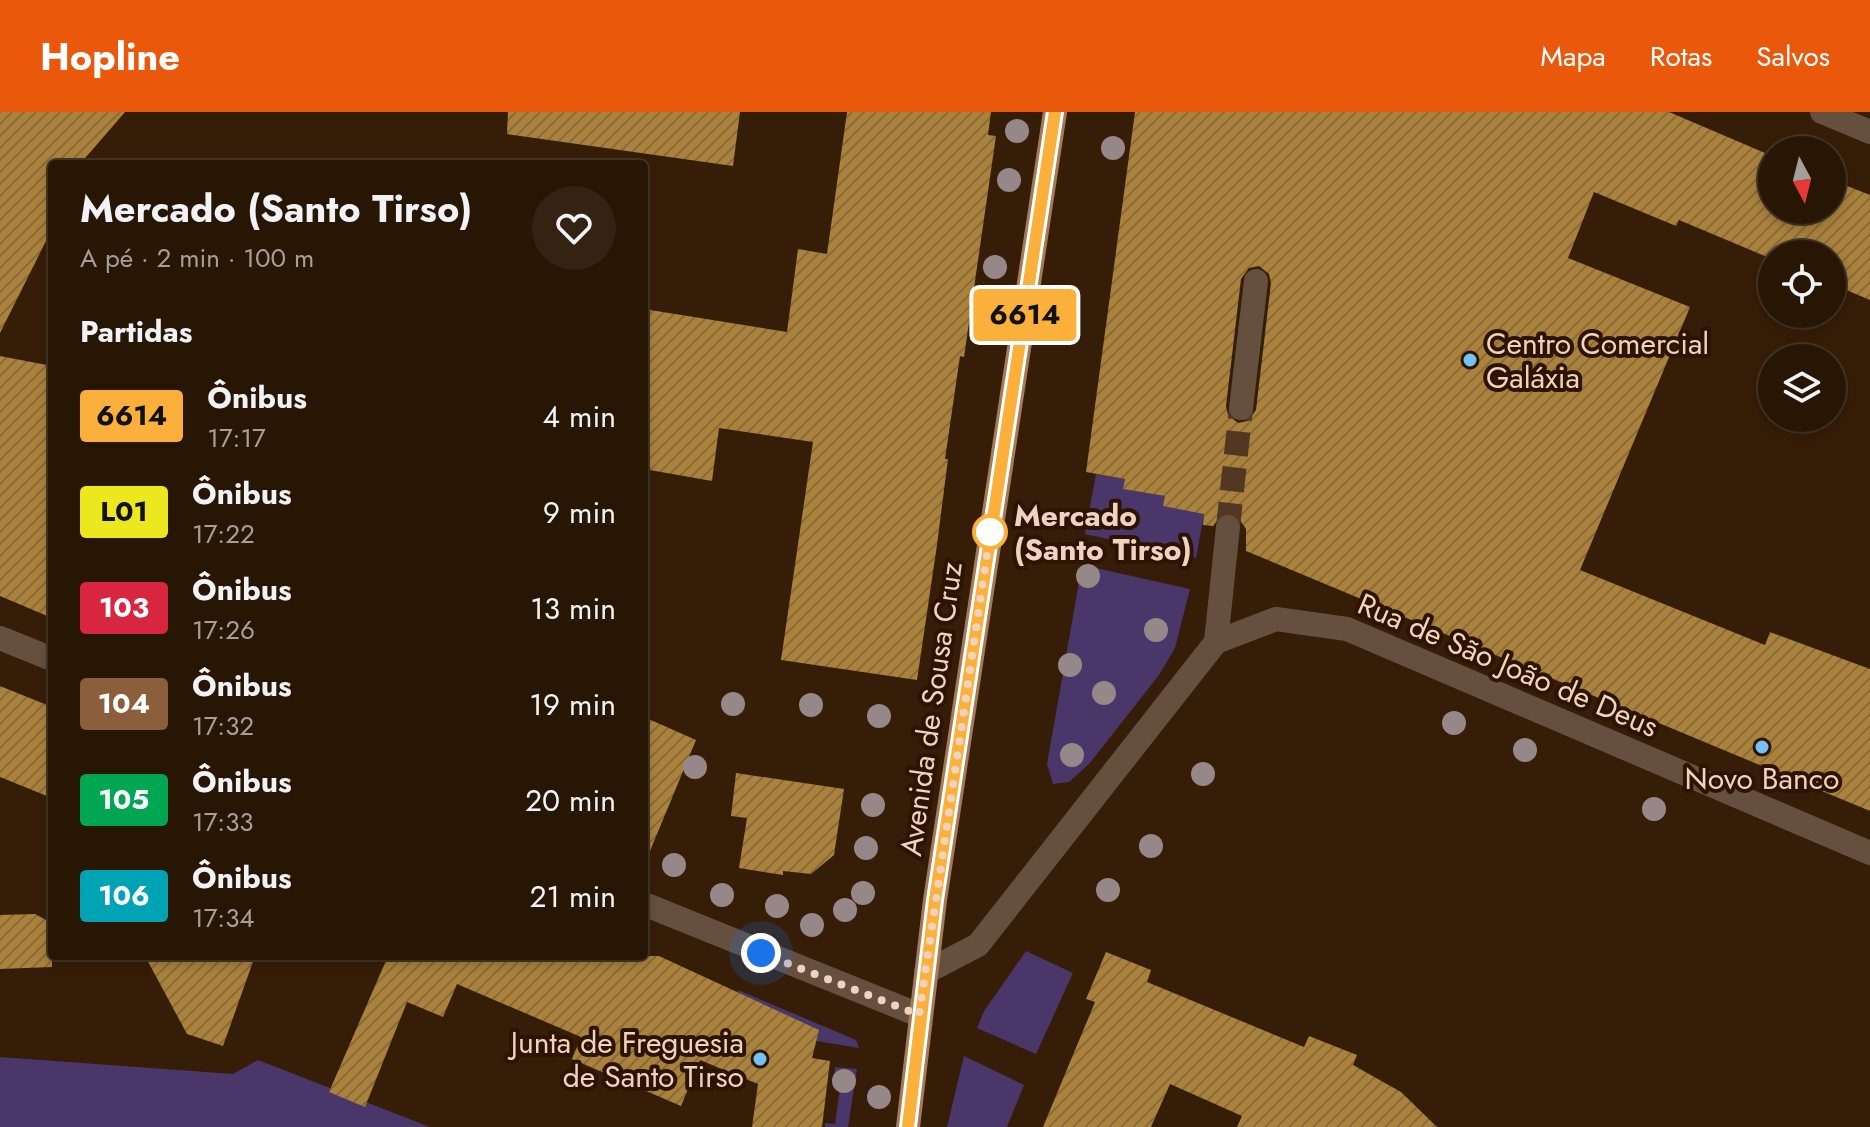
<!DOCTYPE html>
<html lang="pt">
<head>
<meta charset="utf-8">
<style>
  :root { --surface:#281605; --page:#342313; --text:#f1f3f6; --muted:#a59f9a; --line:#443527; --accent:#ea580c }
  body { margin:0; font-family:Jost,sans-serif; background:var(--page); color:var(--text); height:100vh; display:flex; flex-direction:column; font-size:30px; white-space:nowrap }
  * { box-sizing:border-box; margin:0 }
  p { font-size:26px; color:var(--muted) }
  .icon { flex:none; width:44px; height:44px; fill:none; stroke:currentColor; stroke-width:2; stroke-linecap:round; stroke-linejoin:round }
  .map { position:relative; flex:1; overflow:hidden }
  .drawer { position:absolute; left:48px; top:48px; width:600px; height:800px; display:flex; flex-direction:column; background:var(--surface); border-radius:8px; box-shadow:0 4px 12px #0003,0 0 0 2px var(--line) }
  .drawer>* { flex:none }
  .badge { padding:0 16px; border-radius:6px; font-size:28px; line-height:52px }
  .needle { width:52px; rotate:173deg }
  .controls { position:absolute; left:1758px; top:24px; display:grid; gap:16px }
  .controls a { display:grid; place-items:center; width:88px; height:88px; border-radius:50%; background:var(--surface); box-shadow:0 4px 12px #0003,0 0 0 2px var(--line); font-size:40px }
  .you { position:absolute; width:40px; height:40px; margin:-20px; border:6px solid #fff; border-radius:50%; background:#1a73e8; box-shadow:0 0 0 12px #1a73e833 }
  .map>.badge { position:absolute; translate:-50% -50%; box-shadow:0 0 0 4px #fff }
  h2 { padding:0 32px; font-size:30px; line-height:72px }
  .round { display:grid; place-items:center; flex:none; width:84px; height:84px; border-radius:42px; background:var(--page) }
  .summary { display:flex; align-items:center; justify-content:space-between; height:136px; padding:0 32px }
  h1 { font-size:38px; font-weight:700; line-height:60px }
  ul { padding:0; list-style:none }
  li { display:flex; align-items:center; gap:24px; height:96px; padding:0 32px }
  li div { flex:1 }
  li b { display:block; font-size:30px }
  li em { font-style:normal }
  li .badge { min-width:88px; font-weight:700; text-align:center }
  header { display:flex; align-items:center; gap:48px; box-sizing:border-box; height:112px; padding:0 40px; background:var(--accent); color:#fff }
  header strong { font-size:38px }
  nav { display:flex; gap:44px; margin-inline-start:auto; font-size:28px }
  .map>svg:first-child { display:block }
</style>
</head>
<body>
<header>
<strong>Hopline</strong>
<nav><a>Mapa</a><a>Rotas</a><a>Salvos</a></nav>
</header>
<div class="map">
<svg width="1870" height="1015" viewBox="0 0 1870 1015">
  <defs>
    <pattern id="building-hatch" width="6" height="6" patternUnits="userSpaceOnUse" patternTransform="scale(2)"><rect width="6" height="6" fill="#aa823c"/><path d="M-1 1l2-2M0 6l6-6M5 7l2-2" fill="none" stroke="#886b3b"/></pattern>
  </defs>
  <rect width="100%" height="100%" fill="#361d07"/>
  <path fill="#4a3669" d="M1096 362 1125 367 1124 377 1165 384 1204 402 1196 446 1085 422Z
    M1082 453 1190 477 1175 536 1159 563 1089 652 1069 670 1053 672 1047 652Z
    M1026 839 1073 861 1036 942 977 916 984 899Z
    M738 878 856 928 859 936 816 929 737 883Z
    M964 944 1024 973 1007 1015H947Z
    M0 945 233 962 258 948 430 1015H0Z
    M835 955 857 957 848 1015H825V1011L835 1012 840 976 833 975Z"/>
  <path fill="url(#building-hatch)" fill-rule="evenodd" d="M0 0H125L80 52H52V117L0 221Z
    M508 0H740L733 54 507 22Z
    M847 0H991L988 23 996 24 964 245 960 244 945 347H948L937 433 917 568 781 548 813 330 719 316 712 369 644 357V197L787 220 798 137 827 142Z
    M1135 0H1669L1772 44V98H1832V68L1870 83V188L1832 172V142H1772V147L1679 108 1676 114 1594 80 1568 146 1690 195 1580 458 1765 533 1770 520 1870 557V699L1246 439V417L1236 402 1223 401 1213 414 1203 413 1204 402 1163 394 1165 384 1123 377 1125 367 1086 360ZM1259 154 1269 162 1271 171 1256 298 1248 309 1238 311 1228 303 1226 294 1241 167 1249 156Z
    M0 244 52 254V506L0 484Z
    M0 574 52 595V686L0 665Z
    M644 605 696 628 645 751H644Z
    M736 661 844 677 834 743 811 762 783 759V763L739 756 747 706 731 704Z
    M35 802 52 811V855L0 857V803Z
    M1106 840 1151 858 1147 870 1304 935 1309 924 1357 943 1353 953 1401 980 1437 1015H1237L1242 1004 1170 972 1151 1015H1043L1095 890 1086 887Z
    M145 844H255L223 934 187 922Z
    M388 844H659L819 918 812 946 830 949 822 1015H752L758 972 700 948 681 994 572 947 581 925 457 872 443 905 407 890 365 995 329 980Z"/>
  <g fill="none" stroke-linecap="round" stroke-linejoin="round">
    <path stroke="#523822" stroke-width="24" stroke-dasharray="24 12" stroke-linecap="butt" d="M1228 415 1241 296"/>
    <path stroke="#65503f" stroke-width="24" d="M1822 0 1870 20
      M1241 296 1256 169
      M0 526 52 547
      M1216 530 1228 415
      M644 792 919 903
      M926 860 978 833 1216 530 1276 507 1347 517 1870 741"/>
    <path stroke="#a57a57" stroke-width="24" d="M908 1015 935 788 1055 0"/>
  </g>
  <g fill="#968888">
    <circle cx="1017" cy="19" r="12"/>
    <circle cx="1113" cy="36" r="12"/>
    <circle cx="1009" cy="68" r="12"/>
    <circle cx="995" cy="155" r="12"/>
    <circle cx="1088" cy="464" r="12"/>
    <circle cx="1156" cy="518" r="12"/>
    <circle cx="1070" cy="553" r="12"/>
    <circle cx="1104" cy="581" r="12"/>
    <circle cx="733" cy="592" r="12"/>
    <circle cx="811" cy="593" r="12"/>
    <circle cx="879" cy="604" r="12"/>
    <circle cx="1454" cy="611" r="12"/>
    <circle cx="1525" cy="638" r="12"/>
    <circle cx="1072" cy="643" r="12"/>
    <circle cx="695" cy="655" r="12"/>
    <circle cx="1203" cy="662" r="12"/>
    <circle cx="873" cy="693" r="12"/>
    <circle cx="1654" cy="697" r="12"/>
    <circle cx="1151" cy="734" r="12"/>
    <circle cx="866" cy="736" r="12"/>
    <circle cx="674" cy="753" r="12"/>
    <circle cx="1108" cy="778" r="12"/>
    <circle cx="863" cy="781" r="12"/>
    <circle cx="722" cy="783" r="12"/>
    <circle cx="777" cy="794" r="12"/>
    <circle cx="845" cy="798" r="12"/>
    <circle cx="812" cy="813" r="12"/>
    <circle cx="844" cy="969" r="12"/>
    <circle cx="879" cy="985" r="12"/>
  </g>
  <g fill="none" stroke-linecap="round" stroke-linejoin="round">
    <defs>
      <path id="line" d="M908 1015 935 788 1055 0"/>
    </defs>
    <use href="#line" stroke="#fff" stroke-width="18"/>
    <use href="#line" stroke="#fbb03b" stroke-width="12"/>
    <path stroke="#f0d3be" stroke-width="8" stroke-dasharray="0 14.4" d="M761 841 919 903 992 409 990 420"/>
  </g>
  <g fill="#73c1f5" stroke="#2c1400" stroke-width="3">
    <circle cx="1470" cy="248" r="8"/>
    <circle cx="1762" cy="635" r="8"/>
    <circle cx="760" cy="947" r="8"/>
  </g>
  <circle fill="#fff" stroke="#fbb03b" stroke-width="4" cx="990" cy="420" r="16"/>
  <g text-anchor="middle" dominant-baseline="central" stroke-width="8" stroke-linejoin="round" paint-order="stroke">
    <g font-size="30" fill="#f0d3be" stroke="#2c1400" text-anchor="start">
      <text x="1486" y="231">Centro Comercial<tspan x="1486" dy="34">Galáxia</tspan></text>
      <text x="1762" y="666" text-anchor="middle">Novo Banco</text>
      <text x="744" y="930" text-anchor="end">Junta de Freguesia<tspan x="744" dy="34">de Santo Tirso</tspan></text>
    </g>
    <g font-size="30" font-weight="bold" fill="#f0d3be" stroke="#2c1400" text-anchor="start">
      <text x="1014" y="403">Mercado<tspan x="1014" dy="34">(Santo Tirso)</tspan></text>
    </g>
    <g font-size="30" fill="#f0d3be" stroke="#2c1400">
      <text transform="translate(1508 553) rotate(23)">Rua de São João de Deus</text>
      <text transform="translate(931 597) rotate(-82)">Avenida de Sousa Cruz</text>
    </g>
  </g>
</svg>
<div class="controls">
<a><svg class="needle" viewBox="-14 -14 28 28"><path d="M0-13l5 13h-10z" fill="#e53935"/><path d="M0 13l5-13h-10z" fill="#a59f9a"/></svg></a>
<a><svg class="icon" aria-label="locate" viewBox="0 0 24 24"><circle cx="12" cy="12" r="6"/><path d="M12 2v4M12 18v4M2 12h4M18 12h4"/></svg></a>
<a><svg class="icon" aria-label="layers" viewBox="0 0 24 24"><path d="M12 4l9 5-9 5-9-5zM3 14l9 5 9-5"/></svg></a>
</div>
<div class="you" style="left:761px;top:841px"></div>
<b class="badge" style="left:1025px;top:203px;background:#fbb03b;color:#111">6614</b>
<section class="drawer">
<div class="summary"><div><h1>Mercado (Santo Tirso)</h1><p>A pé · 2 min · 100 m</p></div><a class="round"><svg class="icon" aria-label="heart" viewBox="0 0 24 24"><path d="M12 20l-8-8c-3-5 5-10 8-4 3-6 11-1 8 4z"/></svg></a></div>
<h2>Partidas</h2>
<ul>
<li><span class="badge" style="background:#fbb03b;color:#111">6614</span><div><b>Ônibus</b><p>17:17</p></div><em>4 min</em></li>
<li><span class="badge" style="background:#ece820;color:#111">L01</span><div><b>Ônibus</b><p>17:22</p></div><em>9 min</em></li>
<li><span class="badge" style="background:#d7263d;color:#fff">103</span><div><b>Ônibus</b><p>17:26</p></div><em>13 min</em></li>
<li><span class="badge" style="background:#8b5e3c;color:#fff">104</span><div><b>Ônibus</b><p>17:32</p></div><em>19 min</em></li>
<li><span class="badge" style="background:#00a651;color:#fff">105</span><div><b>Ônibus</b><p>17:33</p></div><em>20 min</em></li>
<li><span class="badge" style="background:#00a3b4;color:#fff">106</span><div><b>Ônibus</b><p>17:34</p></div><em>21 min</em></li>
</ul>
</section>
</div>
</body>
</html>
